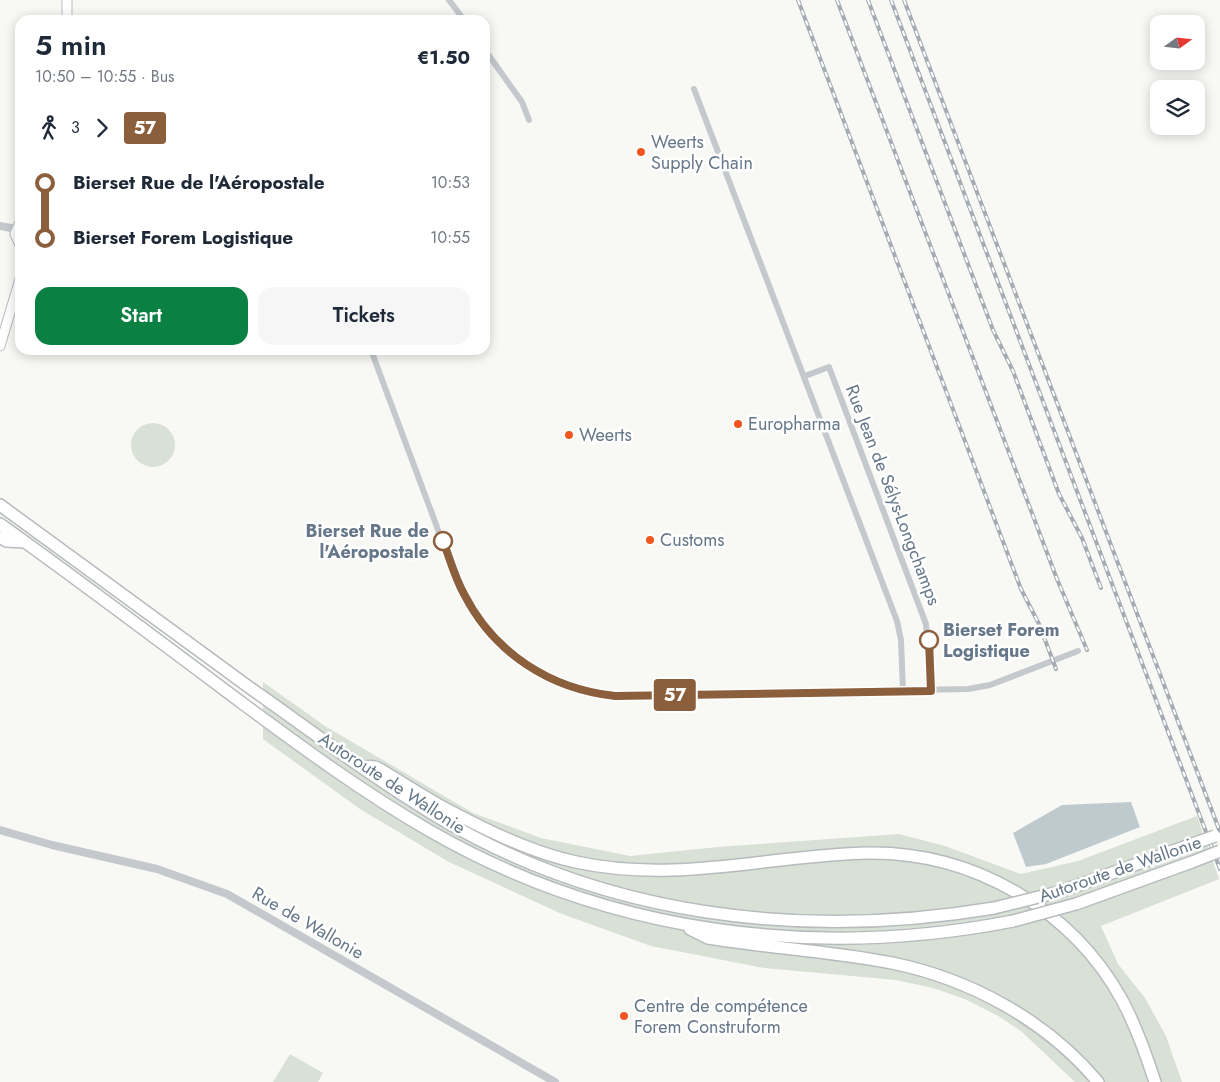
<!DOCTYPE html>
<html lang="en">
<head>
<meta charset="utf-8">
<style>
  :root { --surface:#fff; --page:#f6f6f7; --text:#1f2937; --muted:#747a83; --accent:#0b8043 }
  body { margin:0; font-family:Jost,sans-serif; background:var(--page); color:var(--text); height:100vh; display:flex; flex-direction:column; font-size:19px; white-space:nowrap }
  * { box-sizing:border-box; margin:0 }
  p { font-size:16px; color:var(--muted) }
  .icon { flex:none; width:28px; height:28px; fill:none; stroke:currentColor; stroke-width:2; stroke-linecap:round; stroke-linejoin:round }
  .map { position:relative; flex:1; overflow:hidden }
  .side { position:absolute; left:15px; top:15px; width:475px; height:340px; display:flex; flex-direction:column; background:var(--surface); border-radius:15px; box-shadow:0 2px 12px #0003 }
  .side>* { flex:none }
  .badge { padding:0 10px; border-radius:4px; font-size:18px; line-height:32px }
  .needle { width:32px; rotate:75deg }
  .buttons { position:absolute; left:1150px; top:15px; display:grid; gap:10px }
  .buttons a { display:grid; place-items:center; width:55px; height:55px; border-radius:10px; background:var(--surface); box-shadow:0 2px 12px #0003; font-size:25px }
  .map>.badge { position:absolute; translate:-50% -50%; box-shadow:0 0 0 2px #fff }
  .legs { display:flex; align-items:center; gap:8px; height:55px; padding:0 20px; font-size:16px }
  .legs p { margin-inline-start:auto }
  .summary { display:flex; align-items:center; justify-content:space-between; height:85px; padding:0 20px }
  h1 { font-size:28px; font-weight:600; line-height:38px }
  .button { display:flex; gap:10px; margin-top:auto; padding:10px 20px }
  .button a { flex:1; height:58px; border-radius:15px; background:var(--accent); color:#fff; font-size:20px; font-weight:600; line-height:58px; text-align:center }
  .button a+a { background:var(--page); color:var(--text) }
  ul { padding:0 20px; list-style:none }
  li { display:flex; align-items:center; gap:18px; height:55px; font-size:19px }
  li i { display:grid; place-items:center; width:8px; height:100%; margin:0 6px; background:currentColor }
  li i::after { content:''; width:12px; height:12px; margin:-6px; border:4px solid; border-radius:50%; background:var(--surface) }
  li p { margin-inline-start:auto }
  li:first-child i { background:linear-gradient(#0000 50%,currentColor 0) }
  li:last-child i { background:linear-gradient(currentColor 50%,#0000 0) }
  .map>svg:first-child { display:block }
</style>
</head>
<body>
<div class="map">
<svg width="1220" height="1082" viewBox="0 0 1220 1082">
  <rect width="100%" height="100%" fill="#f8f8f5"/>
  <path fill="#d9e0d6" d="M131 445a22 22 0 1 1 44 0a22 22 0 1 1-44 0Z
    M263 682 325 726 473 813 541 838 630 856 718 847 899 834 945 846 1021 874 1078 861 1197 816 1219 879 1101 926 1118 964 1145 998 1166 1036 1182 1082H1075L1022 1032 1000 1017 965 999 933 988 896 980 764 968 651 946 562 914 449 862 360 809 263 739Z
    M290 1054 323 1073 318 1082H273Z"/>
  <path fill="#bfcacf" d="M1131 802 1140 827 1046 864 1026 867 1013 833 1062 805Z"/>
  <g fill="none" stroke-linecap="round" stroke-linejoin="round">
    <defs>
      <path id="secondary" d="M67 0V20
        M20 222 15 234 20 245
        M0 346 20 279"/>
      <path id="motorway" d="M0 505C84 567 169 628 253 690 314 733 373 778 438 817 606 917 803 940 994 908
        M0 524C81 582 162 643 242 703 303 748 364 793 430 831 607 933 814 960 1013 921
        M0 537 6 541 25 542
        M361 767C365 767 371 766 375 767 380 768 387 774 391 776 407 786 423 796 439 805 482 828 529 852 576 862 677 884 769 855 869 853 973 852 1072 909 1122 1000 1136 1026 1146 1054 1155 1082
        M1059 892 1187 846
        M1076 904 1192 862
        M690 929 708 938C769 948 831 951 892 963 970 979 1046 1020 1098 1082"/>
    </defs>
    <use href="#secondary" stroke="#b9bec3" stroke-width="11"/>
    <use href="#motorway" stroke="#b7bbbe" stroke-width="14"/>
    <path stroke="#c5c9cd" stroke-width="6" d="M449 0 464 20
      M485 50 522 102 529 120
      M694 89 897 621 901 640 903 691
      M371 350C390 401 409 452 428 503 440 533 449 566 464 595 495 654 550 689 615 696L968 689 990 685 1078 651
      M805 376 829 367 926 624 931 691"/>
    <path stroke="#c5c9cd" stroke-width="8" d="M0 226 16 229
      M0 830 52 845 157 869 227 894 555 1082"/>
    <use href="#secondary" stroke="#fff" stroke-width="9"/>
    <use href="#motorway" stroke="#fff" stroke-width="11"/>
    <defs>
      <path id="rail" d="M798 0 1021 589 1039 624 1056 669
        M837 0 1057 579 1087 650
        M868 0 993 330 1013 371 1059 494 1082 538 1101 588
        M891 0 1220 869
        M904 0 1220 832"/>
    </defs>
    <use href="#rail" stroke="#a5abb2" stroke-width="4"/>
    <use href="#rail" stroke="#fff" stroke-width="2" stroke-dasharray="5.5" stroke-linecap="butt"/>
    <defs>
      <path id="motorway-bridge" d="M1187 846 1215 836
        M1192 862 1220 851
        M994 908 1059 892
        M1013 921 1076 904"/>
    </defs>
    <use href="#motorway-bridge" stroke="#b7bbbe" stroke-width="14" stroke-linecap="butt"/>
    <use href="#motorway-bridge" stroke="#fff" stroke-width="11"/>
  </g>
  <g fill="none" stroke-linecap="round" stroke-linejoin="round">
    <defs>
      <path id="line-1" d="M443 541C450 559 455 578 464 594 494 653 550 689 615 696L931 691 929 640"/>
    </defs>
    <use href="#line-1" stroke="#fff" stroke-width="11"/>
    <use href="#line-1" stroke="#8b5e3c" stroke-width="8"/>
  </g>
  <g fill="#f0561d" stroke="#fff" stroke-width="2">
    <circle cx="641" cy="152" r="5"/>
    <circle cx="738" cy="424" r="5"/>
    <circle cx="569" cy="435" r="5"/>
    <circle cx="650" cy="540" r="5"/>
    <circle cx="624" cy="1016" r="5"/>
  </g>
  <g fill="#fff" stroke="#8b5e3c" stroke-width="2.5">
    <circle cx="443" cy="541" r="9"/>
    <circle cx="929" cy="640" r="9"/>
  </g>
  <g text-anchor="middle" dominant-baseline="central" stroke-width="5" stroke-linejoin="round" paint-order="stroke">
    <g font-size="18" fill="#657788" stroke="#fff" text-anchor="start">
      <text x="651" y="142">Weerts<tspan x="651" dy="21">Supply Chain</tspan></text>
      <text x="748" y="424">Europharma</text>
      <text x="579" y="435">Weerts</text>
      <text x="660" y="540">Customs</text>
      <text x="634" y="1006">Centre de compétence<tspan x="634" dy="21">Forem Construform</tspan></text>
    </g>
    <g font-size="18" fill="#657788" stroke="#fff">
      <text transform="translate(893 495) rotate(69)">Rue Jean de Sélys-Longchamps</text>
      <text transform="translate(392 783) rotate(33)">Autoroute de Wallonie</text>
      <text transform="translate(1120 869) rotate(-19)">Autoroute de Wallonie</text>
      <text transform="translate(308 923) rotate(30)">Rue de Wallonie</text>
    </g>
    <g font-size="18" font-weight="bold" fill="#657788" stroke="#fff" text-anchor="end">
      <text x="429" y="531">Bierset Rue de<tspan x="429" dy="21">l'Aéropostale</tspan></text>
      <text x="943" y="630" text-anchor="start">Bierset Forem<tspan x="943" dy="21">Logistique</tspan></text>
    </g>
  </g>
</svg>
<div class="buttons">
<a><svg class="needle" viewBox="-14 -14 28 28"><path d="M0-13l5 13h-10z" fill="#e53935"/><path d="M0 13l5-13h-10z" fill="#747a83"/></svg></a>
<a><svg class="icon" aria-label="layers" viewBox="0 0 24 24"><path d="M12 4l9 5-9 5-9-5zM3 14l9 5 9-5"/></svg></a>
</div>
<b class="badge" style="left:675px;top:695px;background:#8b5e3c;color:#fff">57</b>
<section class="side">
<div class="summary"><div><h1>5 min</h1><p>10:50 – 10:55 · Bus</p></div><b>€1.50</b></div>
<div class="legs"><svg class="icon" aria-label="walk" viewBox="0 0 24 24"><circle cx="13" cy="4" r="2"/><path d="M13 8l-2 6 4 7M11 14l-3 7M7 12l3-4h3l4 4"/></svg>3<svg class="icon" aria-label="forward" viewBox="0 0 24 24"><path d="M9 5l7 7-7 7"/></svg><b class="badge" style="background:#8b5e3c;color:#fff">57</b></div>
<ul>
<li><i style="color:#8b5e3c"></i><b>Bierset Rue de l'Aéropostale</b><p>10:53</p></li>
<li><i style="color:#8b5e3c"></i><b>Bierset Forem Logistique</b><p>10:55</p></li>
</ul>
<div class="button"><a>Start</a><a>Tickets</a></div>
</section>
</div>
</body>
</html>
